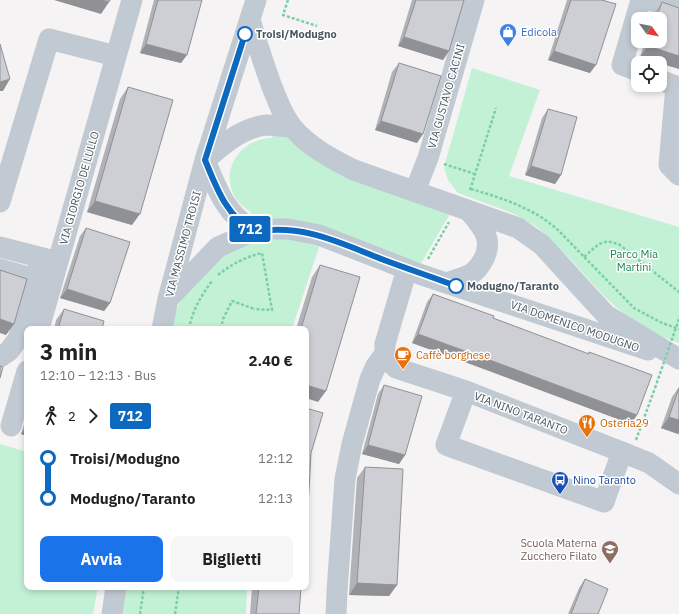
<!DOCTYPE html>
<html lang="it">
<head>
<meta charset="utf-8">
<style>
  :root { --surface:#fff; --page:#f6f6f6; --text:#202124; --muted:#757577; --accent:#1a73e8 }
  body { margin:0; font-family:"IBM Plex Sans",sans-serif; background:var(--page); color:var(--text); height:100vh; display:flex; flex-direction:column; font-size:15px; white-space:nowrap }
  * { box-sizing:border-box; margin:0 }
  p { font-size:13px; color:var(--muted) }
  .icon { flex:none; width:22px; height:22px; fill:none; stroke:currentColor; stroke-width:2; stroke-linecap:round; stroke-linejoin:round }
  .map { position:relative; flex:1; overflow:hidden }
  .details { position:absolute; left:24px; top:326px; width:285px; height:264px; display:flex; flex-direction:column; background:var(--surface); border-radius:8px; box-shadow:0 2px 6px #0003 }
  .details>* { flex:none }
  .badge { padding:0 8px; border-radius:3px; font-size:14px; line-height:26px }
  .needle { width:26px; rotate:123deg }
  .controls { position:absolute; left:631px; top:12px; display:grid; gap:8px }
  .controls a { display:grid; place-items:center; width:36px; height:36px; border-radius:8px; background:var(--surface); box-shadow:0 2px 6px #0003; font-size:20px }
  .map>.badge { position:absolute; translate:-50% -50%; box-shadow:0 0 0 2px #fff }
  .legs { display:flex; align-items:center; gap:6px; height:44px; padding:0 16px; font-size:13px }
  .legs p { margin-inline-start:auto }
  .headline { display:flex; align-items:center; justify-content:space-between; height:68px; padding:0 16px }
  h1 { font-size:22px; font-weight:800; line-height:30px }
  .action { display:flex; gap:8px; margin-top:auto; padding:8px 16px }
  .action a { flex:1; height:46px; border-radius:8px; background:var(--accent); color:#fff; font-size:16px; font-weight:800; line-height:46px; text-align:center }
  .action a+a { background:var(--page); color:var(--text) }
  ul { padding:0 16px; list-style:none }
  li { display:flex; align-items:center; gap:14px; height:40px; font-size:15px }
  li i { display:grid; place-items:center; width:6px; height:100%; margin:0 5px; background:currentColor }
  li i::after { content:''; width:10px; height:10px; margin:-5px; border:3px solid; border-radius:50%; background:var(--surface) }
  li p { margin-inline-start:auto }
  li:first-child i { background:linear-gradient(#0000 50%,currentColor 0) }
  li:last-child i { background:linear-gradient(currentColor 50%,#0000 0) }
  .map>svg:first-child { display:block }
</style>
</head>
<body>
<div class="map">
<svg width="679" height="614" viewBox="0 0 679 614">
  <rect width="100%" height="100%" fill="#f5f3f3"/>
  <path fill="#c3f1d5" d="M472 68 540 90 509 176 679 227V343L652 333 632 321 605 297 570 259 537 227 512 213 458 193 448 180 444 167Z
    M272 132H278L451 212 420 265 259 223 249 219 251 212C245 208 239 204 235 197 219 169 242 138 272 138Z
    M283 235 320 244 292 329H172L176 311 185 290 236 244Z
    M0 444 27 452V587H98L93 614H0Z
    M123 587H247L246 614H118Z"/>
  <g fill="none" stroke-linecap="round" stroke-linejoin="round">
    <path stroke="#7ad0a6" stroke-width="2.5" stroke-dasharray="3 2" stroke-linecap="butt" d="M288 0 283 15 317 26
      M444 164 475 174
      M471 189C491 195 512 201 532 212 541 216 549 223 557 229L634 308 662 323 679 329
      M470 190 496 108
      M584 257C598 245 602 237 620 245L679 292
      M428 259 449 222
      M218 275C232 264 245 257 262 253L272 310 254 309
      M189 329C192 311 201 296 212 281
      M221 329 223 319 232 301 255 309
      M636 440 655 388
      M140 614 144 587
      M175 614 179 587"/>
    <path stroke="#c1cad2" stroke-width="21" d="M650 0 679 9
      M250 20C257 43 264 65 272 87 278 101 283 117 293 128 309 147 332 159 354 170L518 228 542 245 606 315 679 359
      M638 71 622 65 641 0
      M660 80 676 86 669 165 679 175
      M205 160C223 145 242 127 267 125 275 125 284 127 292 127
      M205 160C217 189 226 215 254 231
      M415 191 428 158 474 0
      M0 202 49 39 116 56
      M0 247 58 262 132 0
      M0 269 35 279
      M407 269 385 344C384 358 386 359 396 368L466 391 622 452 649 463 679 484
      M448 283C455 280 462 278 469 275 474 273 479 267 482 262 495 241 483 227 469 211
      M168 299 218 247 254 231 269 229H288L319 235 422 275 648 350
      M39 329 58 262
      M162 329 168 299 205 160 256 0
      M0 357 9 351 18 339 41 258
      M466 391 446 445 604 502 622 452
      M11 426 27 371
      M112 614 116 587
      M336 614 337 591 345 479 352 444 370 379 376 366 384 355"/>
    <path stroke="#7ad0a6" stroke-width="2.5" stroke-dasharray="3 2" stroke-linecap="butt" d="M655 388 679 319"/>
  </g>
  <path fill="#b0b2b7" d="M154 0H202L181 63 140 53Z
    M412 0H464L449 51 443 60 398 46Z
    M567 0H602L590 73 548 60Z
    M662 2 679 8V69L640 57 645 41H660V19H652L654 14Z
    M399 63 417 143 375 130 392 72Z
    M128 87 132 225 87 212 120 99Z
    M548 109 561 175 555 184 525 175 542 118Z
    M86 228 110 303 104 311 60 298 80 236Z
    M320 265 318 402 306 329H296L312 277Z
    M433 294 493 318 588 354 589 352 631 424 473 365 412 343 427 302Z
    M64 309 102 329H54L56 320Z
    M384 385 405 455 399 464 362 454 378 394Z
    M679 387V435L678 434 661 428 672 397Z
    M27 415V436L21 434Z
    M365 467 397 585 389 596 349 595 357 478Z
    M585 579 598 614H568L579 588Z
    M252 587H301L299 614H250Z"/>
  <path fill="#909195" d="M54 0H101L109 2 101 14Z
    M404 37 449 51 443 60 398 46Z
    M146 44 187 55 181 63 140 53Z
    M648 46 679 56V69L640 57Z
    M554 51 596 65 590 73 548 60Z
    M10 79 3 91H0V82Z
    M381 121 423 134 417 143 375 130Z
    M531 166 561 175 555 184 525 175Z
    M95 201 140 214 132 225 87 212Z
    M67 289 110 303 104 311 60 298Z
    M0 319 14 324 6 335 0 333Z
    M418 334 479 356 637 415 631 424 473 365 412 343Z
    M306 385 326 391 318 402 306 398Z
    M669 417 679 420V432L678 434 661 428Z
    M27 425V436L21 434Z
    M368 445 405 455 399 464 362 454Z
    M357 583 397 585 389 596 349 595Z"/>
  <path fill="#cdcfd5" stroke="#909195" d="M101 0H110L109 2Z
    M158 0H202L187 55 146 44Z
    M416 0H464L449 51 404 37Z
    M571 0H602L616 4 596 65 554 51Z
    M662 2 679 8V56L648 46 650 41H660V19H656Z
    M0 44 10 79 0 82Z
    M399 63 441 76 423 134 381 121Z
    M128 87 173 100 140 214 95 201Z
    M548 109 577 117 561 175 531 166Z
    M86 228 130 242 110 303 67 289Z
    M320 265 360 277 326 391 306 385V329H301Z
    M0 270 27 279 14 324 0 319Z
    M433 294 494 316 493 318 589 354V352L652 375 637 415 479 356 418 334Z
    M64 309 104 321 102 329H58Z
    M0 366 3 367 0 378Z
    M384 385 422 396 405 455 368 445Z
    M679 388V420L669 417Z
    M306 408 323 413 311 453 307 526H306Z
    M365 467 403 469 397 585 357 583Z
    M585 579 608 589 598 614H571Z
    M259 587H301L299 614H256Z"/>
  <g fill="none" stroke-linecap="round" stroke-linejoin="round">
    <defs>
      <path id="line-1" d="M245 34 205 160C217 189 226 215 254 232 302 223 340 243 384 260 408 269 432 277 456 286"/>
    </defs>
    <use href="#line-1" stroke="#fff" stroke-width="9"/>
    <use href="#line-1" stroke="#0c69bf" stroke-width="6"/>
  </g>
  <defs>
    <symbol id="shop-pin" viewBox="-11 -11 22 30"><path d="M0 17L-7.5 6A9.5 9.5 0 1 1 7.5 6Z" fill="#3f7fe0" stroke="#fff"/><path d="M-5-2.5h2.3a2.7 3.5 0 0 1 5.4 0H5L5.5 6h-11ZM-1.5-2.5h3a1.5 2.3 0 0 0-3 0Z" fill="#fff"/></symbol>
    <symbol id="cafe-pin" viewBox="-11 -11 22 30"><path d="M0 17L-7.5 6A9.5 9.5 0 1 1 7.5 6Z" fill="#e8710a" stroke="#fff"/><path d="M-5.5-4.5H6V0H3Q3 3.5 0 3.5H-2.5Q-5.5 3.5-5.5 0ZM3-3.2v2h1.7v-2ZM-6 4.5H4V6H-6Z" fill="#fff"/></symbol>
    <symbol id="restaurant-pin" viewBox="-11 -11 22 30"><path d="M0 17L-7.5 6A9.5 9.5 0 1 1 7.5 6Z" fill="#e8710a" stroke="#fff"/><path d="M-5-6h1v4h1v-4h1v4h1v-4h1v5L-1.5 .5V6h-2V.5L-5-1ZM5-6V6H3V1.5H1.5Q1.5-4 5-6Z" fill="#fff"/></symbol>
    <symbol id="bus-pin" viewBox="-11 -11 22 30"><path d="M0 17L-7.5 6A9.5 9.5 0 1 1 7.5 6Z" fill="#1a4fb4" stroke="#fff"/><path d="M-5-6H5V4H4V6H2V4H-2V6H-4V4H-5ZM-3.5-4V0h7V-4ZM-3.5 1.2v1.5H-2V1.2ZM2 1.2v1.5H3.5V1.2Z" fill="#fff"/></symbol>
    <symbol id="school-pin" viewBox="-11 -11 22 30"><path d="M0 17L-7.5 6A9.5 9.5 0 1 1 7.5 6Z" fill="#8d6e63" stroke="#fff"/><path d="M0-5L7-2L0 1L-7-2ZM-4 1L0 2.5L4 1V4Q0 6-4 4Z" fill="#fff"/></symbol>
  </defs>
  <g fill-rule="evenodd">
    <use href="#shop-pin" x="498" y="22" width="20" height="27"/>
    <use href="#cafe-pin" x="393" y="345" width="20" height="27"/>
    <use href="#restaurant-pin" x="577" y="413" width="20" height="27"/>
    <use href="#bus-pin" x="550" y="470" width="20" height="27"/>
    <use href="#school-pin" x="600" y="539" width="20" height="27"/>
  </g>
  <g fill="#fff" stroke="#0c69bf" stroke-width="2">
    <circle cx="245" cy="34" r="7"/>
    <circle cx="456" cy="286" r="7"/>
  </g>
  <g text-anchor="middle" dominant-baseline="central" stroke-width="3" stroke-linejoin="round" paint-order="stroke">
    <g font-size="11" fill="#366cbe" stroke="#fff" text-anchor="start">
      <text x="521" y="32">Edicola</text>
    </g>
    <g font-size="11" font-weight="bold" fill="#4a5661" stroke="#fff" text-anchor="start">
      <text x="256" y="34">Troisi/Modugno</text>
      <text x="467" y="286">Modugno/Taranto</text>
    </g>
    <g font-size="11" fill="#4a5661" stroke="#fff">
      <text transform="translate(446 96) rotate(-74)">VIA GUSTAVO CACINI</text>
      <text transform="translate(79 188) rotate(-74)">VIA GIORGIO DE LULLO</text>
      <text transform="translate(183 244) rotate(-75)">VIA MASSIMO TROISI</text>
      <text transform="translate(575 326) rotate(19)">VIA DOMENICO MODUGNO</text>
      <text transform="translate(521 413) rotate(21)">VIA NINO TARANTO</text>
    </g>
    <g font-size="11" fill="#17864f" stroke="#fff">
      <text x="634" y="254">Parco Mia<tspan x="634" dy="13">Martini</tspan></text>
    </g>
    <g font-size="11" fill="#c56008" stroke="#fff" text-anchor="start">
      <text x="416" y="355">Caffè borghese</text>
      <text x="600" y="423">Osteria29</text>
    </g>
    <g font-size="11" fill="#164399" stroke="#fff" text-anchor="start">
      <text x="573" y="480">Nino Taranto</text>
    </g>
    <g font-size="11" fill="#785e54" stroke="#fff" text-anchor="end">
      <text x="597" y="543">Scuola Materna<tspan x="597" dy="13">Zucchero Filato</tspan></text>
    </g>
  </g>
</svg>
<div class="controls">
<a><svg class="needle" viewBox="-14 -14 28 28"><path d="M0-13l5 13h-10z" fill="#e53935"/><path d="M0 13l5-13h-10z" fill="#757577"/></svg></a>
<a><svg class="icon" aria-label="locate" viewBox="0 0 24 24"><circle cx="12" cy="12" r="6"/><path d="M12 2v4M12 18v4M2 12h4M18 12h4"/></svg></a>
</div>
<b class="badge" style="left:250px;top:229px;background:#0c69bf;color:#fff">712</b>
<section class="details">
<div class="headline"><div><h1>3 min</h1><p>12:10 – 12:13 · Bus</p></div><b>2.40 €</b></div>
<div class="legs"><svg class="icon" aria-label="walk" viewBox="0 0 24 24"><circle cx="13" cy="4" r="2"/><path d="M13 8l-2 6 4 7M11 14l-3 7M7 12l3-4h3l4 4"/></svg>2<svg class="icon" aria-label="forward" viewBox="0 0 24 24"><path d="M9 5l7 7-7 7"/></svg><b class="badge" style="background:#0c69bf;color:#fff">712</b></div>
<ul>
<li><i style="color:#0c69bf"></i><b>Troisi/Modugno</b><p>12:12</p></li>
<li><i style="color:#0c69bf"></i><b>Modugno/Taranto</b><p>12:13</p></li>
</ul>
<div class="action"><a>Avvia</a><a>Biglietti</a></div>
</section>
</div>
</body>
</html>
